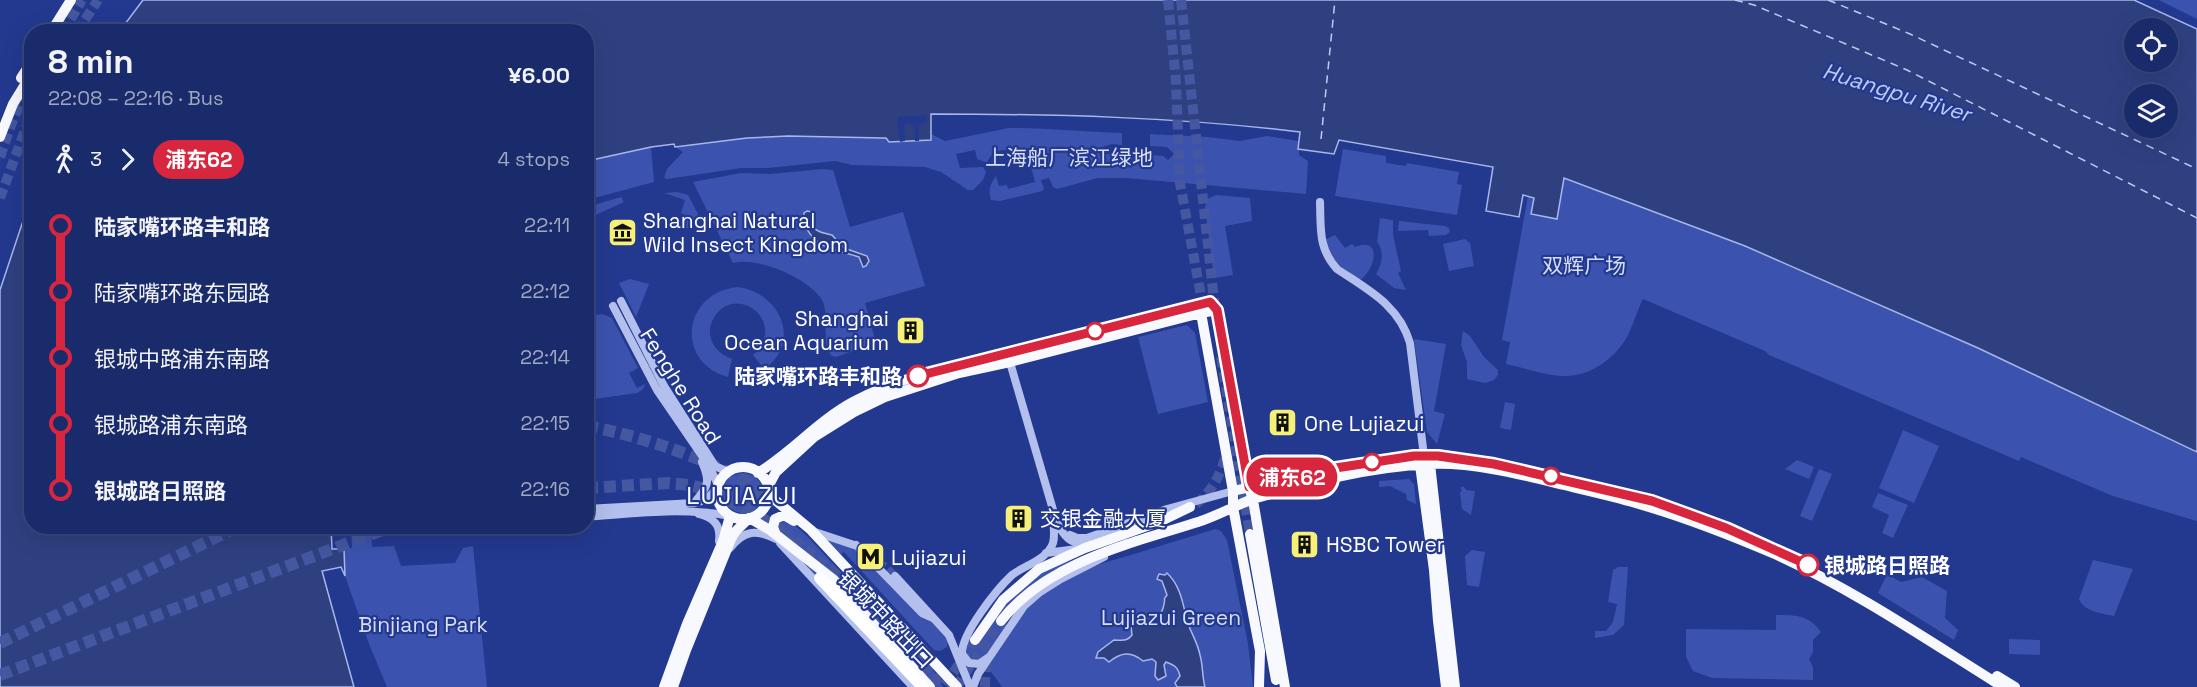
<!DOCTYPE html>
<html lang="en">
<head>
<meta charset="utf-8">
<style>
  :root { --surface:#1a2b6b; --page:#273773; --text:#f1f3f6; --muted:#9fa7c1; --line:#38477e }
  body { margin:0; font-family:"Space Grotesk","Noto Sans SC",sans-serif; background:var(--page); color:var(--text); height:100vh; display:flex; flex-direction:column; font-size:22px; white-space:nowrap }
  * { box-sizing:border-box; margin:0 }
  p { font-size:20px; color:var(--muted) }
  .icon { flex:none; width:33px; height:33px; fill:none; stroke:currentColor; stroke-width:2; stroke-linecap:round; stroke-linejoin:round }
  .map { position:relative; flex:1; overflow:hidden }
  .drawer { position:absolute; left:24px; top:24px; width:570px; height:510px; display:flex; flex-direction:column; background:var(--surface); border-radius:24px; box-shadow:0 6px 24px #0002,0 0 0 2px var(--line) }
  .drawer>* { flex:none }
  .badge { padding:0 12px; border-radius:20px; font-size:21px; line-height:39px }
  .tools { position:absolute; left:2124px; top:18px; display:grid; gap:12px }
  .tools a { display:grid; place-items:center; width:54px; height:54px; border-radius:50%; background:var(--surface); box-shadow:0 6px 24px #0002,0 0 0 2px var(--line); font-size:30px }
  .map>.badge { position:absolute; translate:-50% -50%; box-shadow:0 0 0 3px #fff }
  .legs { display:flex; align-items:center; gap:9px; height:66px; padding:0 24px; font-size:20px }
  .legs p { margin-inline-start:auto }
  .summary { display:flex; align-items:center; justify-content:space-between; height:102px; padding:0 24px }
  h1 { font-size:33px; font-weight:800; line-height:45px }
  ul { padding:0 24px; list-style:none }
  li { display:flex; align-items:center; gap:21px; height:66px; font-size:22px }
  li i { display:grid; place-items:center; width:9px; height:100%; margin:0 8px; background:currentColor }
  li i::after { content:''; width:15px; height:15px; margin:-8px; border:4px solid; border-radius:50%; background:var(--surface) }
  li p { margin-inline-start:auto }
  li:first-child i { background:linear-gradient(#0000 50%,currentColor 0) }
  li:last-child i { background:linear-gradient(currentColor 50%,#0000 0) }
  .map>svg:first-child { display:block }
</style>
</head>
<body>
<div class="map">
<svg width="2197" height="687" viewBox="0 0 2197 687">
  <rect width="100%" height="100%" fill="#23398f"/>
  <path fill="#3b53ae" d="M2159 0H2197V19Z
    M1009 128C1047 128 1084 132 1122 133V145L1112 144 1098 148 1100 156 1114 152 1163 156 1168 160 1174 154 1167 147 1150 146V134L1208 137 1240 141 1267 136 1299 141V155L1308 161 1306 194 1127 178H1098L1057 189 1053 187 1049 178 1041 180 1044 189 1042 191 1000 201 991 200C988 189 990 185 996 176L999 186 1007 185 1008 189 1035 182 1031 167 1034 165 1033 160C1018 152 996 141 987 163L977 159 975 150 956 154 960 168 983 167 986 172 983 180 973 190H968L941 172 925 167 852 165 835 161 768 168H741L667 179 664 178 667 169 683 152 675 147 747 138 788 136 882 138H886L889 142 931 140V134L945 141Z
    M651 147 654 182 587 200V161Z
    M1343 149 1386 156V163L1406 166 1407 163 1459 172 1457 184 1462 185 1457 215 1335 196Z
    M823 169 833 170 850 227 903 212 925 286 865 303 876 343 836 357 832 356C821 347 829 317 823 302 812 279 757 256 733 263L693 182 741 173 770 174Z
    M1564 178 1745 246 1978 348 2197 452V521L2113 496 2021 457 2019 461 1769 355 1765 351 1643 299C1638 309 1634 322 1629 333 1618 356 1592 376 1566 376 1547 376 1525 368 1506 364L1510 342 1502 340 1528 196Z
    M677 192 688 195 699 216 694 218 697 225 681 230 685 215 681 213 685 200 664 193Z
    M1216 195 1250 198 1252 221 1225 226 1233 275 1214 278 1205 208 1207 199Z
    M621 197 624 202 587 219V207Z
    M1380 218 1393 220V235L1401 271 1398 273 1406 290 1394 288 1376 274C1382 264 1385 252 1377 242Z
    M1399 221 1445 226 1449 228 1450 232 1446 235 1429 236 1428 230 1398 231Z
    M1335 235 1345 248 1352 244 1355 247C1383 236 1376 270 1359 281 1340 267 1333 261 1324 240Z
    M1465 239 1470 243 1474 266 1449 271 1443 244Z
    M630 279 649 284 636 317 619 283Z
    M738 287C781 293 802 343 764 369L753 355C787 325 742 285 717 313 712 319 709 328 710 335 712 347 721 355 732 359L728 377C674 362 683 292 738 287Z
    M602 314 612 318 638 368 629 373 637 388 646 384 642 390 637 393 587 400V316Z
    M1187 325 1195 333 1208 402 1158 414 1138 337Z
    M1463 331 1470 336 1484 357 1498 370V375L1494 380 1485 383 1467 379V362L1461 345Z
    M1414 339 1446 344 1434 411 1445 414 1437 444 1427 432Z
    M1505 402 1515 404 1511 430 1500 428Z
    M1903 430 1939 446 1914 503 1879 488Z
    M1797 460 1814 467 1809 479 1785 469Z
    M1819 469 1832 474 1812 521 1800 516Z
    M723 493a20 20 0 1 1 40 0a20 20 0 1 1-40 0Z
    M1409 479 1414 484 1416 504 1407 500 1406 494 1390 486 1379 487V481Z
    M1463 486 1466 490 1475 491 1471 515 1462 509 1460 493 1462 490 1460 488Z
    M1878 493 1908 505 1893 538 1882 533 1889 515 1872 507Z
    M776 520 790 521 807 536 934 671 943 687H935L926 675 778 532Z
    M351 526 371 527 372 547 394 546 401 566 455 563 463 548 473 546 487 687H387L369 644 345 576 344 549 352 548Z
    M1216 529 1221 531 1227 540 1248 644 1253 687H1002L989 669C996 644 1025 602 1048 588 1076 570 1109 561 1141 552 1166 544 1191 536 1216 529Z
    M826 540 855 549 901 589 948 639 947 647 940 651 934 650 844 552 841 554Z
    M1472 550 1485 552 1479 587 1467 585 1465 556Z
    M1087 556 1018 596 998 618 1008 626 988 655 976 662 966 657V642L969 636 978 642 1012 595 1048 567Z
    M2093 560 2133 569 2114 616C2101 613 2084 612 2079 599Z
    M1618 567H1628L1624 625 1613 635 1595 638V631H1606L1613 622 1617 604 1608 602 1613 570Z
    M1887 574 1901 582 1922 577 1947 591 1945 618 1958 630 1954 640 1878 593Z
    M1776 615C1796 615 1809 615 1821 632L1813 640V652L1809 659 1813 667V680L1712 678 1693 671 1686 657V629L1776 630Z
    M2009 639 2040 640V655L2009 654Z"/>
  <path fill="#2f4081" stroke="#a7b7ed" stroke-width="1.5" fill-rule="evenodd" d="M143 0H2134L2197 29V452L1978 348 1745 246 1564 178 1557 219 1531 214 1534 198 1523 195 1519 217 1486 211 1493 167 1339 140 1334 154 1298 149 1300 132C1177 117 1054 114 931 114V140L889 142 886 138H882L788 136 747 138 675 147 674 144 651 147 587 161 586 32H119ZM2134 28H2168V62H2134ZM2134 94H2168V128H2134Z
    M31 197 32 526 331 527 332 549H344L345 576 341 567 322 571 354 687H0V290Z
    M807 211 812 212C808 230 818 232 832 235L844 248 867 256 869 261 866 266 863 267 859 257C838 250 816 249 806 227 804 221 803 218 804 213Z
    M1167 573C1181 586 1183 605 1188 624 1192 634 1198 644 1200 655 1203 665 1202 676 1205 687H1177L1175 683 1180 676C1178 667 1174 665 1166 662L1164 665 1166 676 1158 680 1155 676 1156 662 1152 659 1143 661C1131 651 1121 652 1109 662L1104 658H1096L1098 652 1114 640C1122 640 1127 642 1132 635L1131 626 1134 623C1148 623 1162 620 1164 604 1166 595 1162 602 1167 595L1162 581 1157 579 1159 574 1165 575Z"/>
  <path fill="#23398f" d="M926 115 927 122 921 123 919 125V141H915L914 126 910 123 906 124 904 126 905 141 900 142 897 117Z"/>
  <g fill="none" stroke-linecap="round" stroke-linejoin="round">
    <path stroke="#bfcbf3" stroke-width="1.5" stroke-dasharray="8 6" stroke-linecap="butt" d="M1735 0 1754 5 1907 70 2197 218
      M1828 0 1910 34 2197 169
      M1321 139 1335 0"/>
    <path stroke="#4457a0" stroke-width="8" stroke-dasharray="8 4" stroke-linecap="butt" d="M870 553 895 576"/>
    <path stroke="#4457a0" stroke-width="10" stroke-dasharray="10 5" stroke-linecap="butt" d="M1168 0 1176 82 1180 183 1204 312
      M1181 0 1215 309
      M63 32 82 0
      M77 32 98 0
      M0 157 14 117 31 83
      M0 198 32 111
      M1221 357 1250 534
      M1196 504C1212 491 1221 475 1226 454
      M782 531C844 574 893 630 942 687
      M945 685 975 640
      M956 687 1001 621
      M985 687 986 657"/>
    <path stroke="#4457a0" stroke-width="12" stroke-dasharray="12 6" stroke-linecap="butt" d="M586 426C640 435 735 466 775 503
      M586 488 669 483 689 485 709 490 748 510 782 531 820 578
      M0 643 239 526
      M0 675 393 526"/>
    <path stroke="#b3bfec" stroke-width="8" d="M1320 202C1321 229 1318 248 1337 269 1368 290 1399 305 1410 343L1424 456
      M621 301 664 386 715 466 728 472
      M613 306 657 390 709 466 718 485
      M1009 359 1056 520C1063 536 1071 546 1089 543
      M694 503C708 487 711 482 702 462
      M586 509 694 503C706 501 711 496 718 486
      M699 514C714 518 721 525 719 541
      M586 517C634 513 682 507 730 516
      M815 532 860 547
      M1070 535 1077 538H1087L1167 509 1233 491
      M780 543 913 687
      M856 545 922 613 933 618
      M730 548C744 530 757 529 776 539
      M1046 553 1077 549
      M895 576 949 635 970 687
      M989 657 979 664 969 663 962 654C961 634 997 589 1012 575 1025 565 1047 560 1053 543 1055 536 1054 528 1053 520
      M973 687 978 674 1024 606 1040 592 1059 580 1104 557"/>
    <path stroke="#f8f9ff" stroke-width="10" d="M51 32 71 0
      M21 78 32 61
      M0 137 13 104 32 73
      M1214 306 1217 310 1249 487 1253 500 1285 687
      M1205 307 1201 313 1233 491V507L1260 651 1259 687
      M1423 459 1420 465 1434 570 1438 621 1446 687
      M1428 461 1430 464 1455 687
      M717 493a26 26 0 1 1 52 0a26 26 0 1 1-52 0Z
      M758 473C792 452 818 421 853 402 906 373 966 364 1024 350 1086 335 1148 318 1210 301
      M768 487 776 472 814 437 854 412 885 397 959 373 1010 362 1201 313 1217 310
      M1233 491 1329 469 1414 456H1438L1471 461
      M769 492 775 500 811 530 957 687
      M749 518 770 530 834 580 930 687
      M1250 534 1276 680
      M776 535 773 527 775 519 784 515 794 521
      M1001 621C1046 563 1131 543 1198 522 1217 516 1234 506 1253 499 1310 482 1370 467 1430 464 1473 462 1523 475 1564 485 1592 492 1621 498 1649 507 1692 520 1735 537 1777 555 1856 591 1929 641 2003 687
      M975 640 1003 600 1039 569 1085 548 1161 521 1190 507
      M1997 676 2015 687
      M664 687 687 624 723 541 730 516
      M673 687 686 650 731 539 735 532 749 518"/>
    <path stroke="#fff" stroke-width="12" d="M820 578 923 687"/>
  </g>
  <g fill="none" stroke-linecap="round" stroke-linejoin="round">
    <defs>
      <path id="line-1" d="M918 376 1210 302 1217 310 1249 487 1329 469 1414 456H1438L1494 464 1652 501 1726 528 1808 565"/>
    </defs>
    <use href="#line-1" stroke="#fff" stroke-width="14"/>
    <use href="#line-1" stroke="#d7263d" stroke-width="9"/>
  </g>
  <defs>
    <symbol id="museum-square" viewBox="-11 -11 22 22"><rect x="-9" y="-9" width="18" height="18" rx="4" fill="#f7f076" stroke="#23398f"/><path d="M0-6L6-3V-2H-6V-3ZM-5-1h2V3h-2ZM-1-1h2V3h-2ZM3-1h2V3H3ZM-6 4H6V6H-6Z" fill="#111"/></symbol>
    <symbol id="building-square" viewBox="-11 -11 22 22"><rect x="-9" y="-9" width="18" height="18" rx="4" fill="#f7f076" stroke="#23398f"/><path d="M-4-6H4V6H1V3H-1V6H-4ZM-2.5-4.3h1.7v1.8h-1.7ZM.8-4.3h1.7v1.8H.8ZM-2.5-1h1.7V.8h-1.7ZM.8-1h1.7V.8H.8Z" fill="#111"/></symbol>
    <symbol id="metro-square" viewBox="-11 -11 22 22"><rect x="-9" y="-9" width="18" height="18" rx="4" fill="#f7f076" stroke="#23398f"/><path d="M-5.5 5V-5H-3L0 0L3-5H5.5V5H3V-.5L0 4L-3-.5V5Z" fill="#111"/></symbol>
  </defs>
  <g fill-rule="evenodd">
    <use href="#museum-square" x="606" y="216" width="33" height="33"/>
    <use href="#building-square" x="894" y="314" width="33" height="33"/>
    <use href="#building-square" x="1266" y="406" width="33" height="33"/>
    <use href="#building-square" x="1002" y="502" width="33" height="33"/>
    <use href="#building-square" x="1288" y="528" width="33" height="33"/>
    <use href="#metro-square" x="854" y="540" width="33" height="33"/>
  </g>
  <g fill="#fff" stroke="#d7263d" stroke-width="3">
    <circle cx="1095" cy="331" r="8"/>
    <circle cx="918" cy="376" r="10"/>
    <circle cx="1372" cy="462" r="8"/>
    <circle cx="1551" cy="476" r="8"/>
    <circle cx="1808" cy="565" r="10"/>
  </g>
  <g text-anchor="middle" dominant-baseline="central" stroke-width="4.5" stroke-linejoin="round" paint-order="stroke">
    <g font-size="21" fill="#d8dff9" stroke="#23398f">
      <text x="1069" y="157">上海船厂滨江绿地</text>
      <text x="1584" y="265">双辉广场</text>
      <text x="1171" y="617">Lujiazui Green</text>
      <text x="423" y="624">Binjiang Park</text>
    </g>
    <g font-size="21" fill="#fff" stroke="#23398f" text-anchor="start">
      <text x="643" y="220">Shanghai Natural<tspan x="643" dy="24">Wild Insect Kingdom</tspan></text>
      <text x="889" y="318" text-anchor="end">Shanghai<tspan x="889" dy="24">Ocean Aquarium</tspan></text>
      <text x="1304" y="423">One Lujiazui</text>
      <text x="1040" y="518">交银金融大厦</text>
      <text x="1326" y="544">HSBC Tower</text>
      <text x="891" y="557">Lujiazui</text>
    </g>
    <g font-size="21" font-weight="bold" fill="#fff" stroke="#23398f" text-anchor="end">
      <text x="902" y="376">陆家嘴环路丰和路</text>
      <text x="1824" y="565" text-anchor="start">银城路日照路</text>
    </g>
    <g font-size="21" fill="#fff" stroke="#23398f">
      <text transform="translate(681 386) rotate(58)">Fenghe Road</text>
      <text transform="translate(886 619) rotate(46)">银城中路出口</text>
    </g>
    <g font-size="22" font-style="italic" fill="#bfcbf3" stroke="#23398f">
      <text transform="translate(1897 92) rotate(17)">Huangpu River</text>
    </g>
    <g font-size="24" letter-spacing="1.5" fill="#fff" stroke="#23398f">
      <text x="742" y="495">LUJIAZUI</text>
    </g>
  </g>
</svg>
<div class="tools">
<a><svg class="icon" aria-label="locate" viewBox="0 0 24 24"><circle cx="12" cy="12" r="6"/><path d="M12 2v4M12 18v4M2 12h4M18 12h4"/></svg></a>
<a><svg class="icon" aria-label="layers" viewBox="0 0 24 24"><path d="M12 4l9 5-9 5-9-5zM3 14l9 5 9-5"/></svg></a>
</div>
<b class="badge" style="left:1292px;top:477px;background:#d7263d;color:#fff">浦东62</b>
<section class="drawer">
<div class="summary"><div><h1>8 min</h1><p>22:08 – 22:16 · Bus</p></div><b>¥6.00</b></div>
<div class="legs"><svg class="icon" aria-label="walk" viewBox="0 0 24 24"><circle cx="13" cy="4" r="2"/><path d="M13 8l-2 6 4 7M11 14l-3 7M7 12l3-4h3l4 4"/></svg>3<svg class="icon" aria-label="forward" viewBox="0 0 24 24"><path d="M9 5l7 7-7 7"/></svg><b class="badge" style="background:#d7263d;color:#fff">浦东62</b><p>4 stops</p></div>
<ul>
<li><i style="color:#d7263d"></i><b>陆家嘴环路丰和路</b><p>22:11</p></li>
<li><i style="color:#d7263d"></i><span>陆家嘴环路东园路</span><p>22:12</p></li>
<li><i style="color:#d7263d"></i><span>银城中路浦东南路</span><p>22:14</p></li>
<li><i style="color:#d7263d"></i><span>银城路浦东南路</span><p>22:15</p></li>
<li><i style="color:#d7263d"></i><b>银城路日照路</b><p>22:16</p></li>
</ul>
</section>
</div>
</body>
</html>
